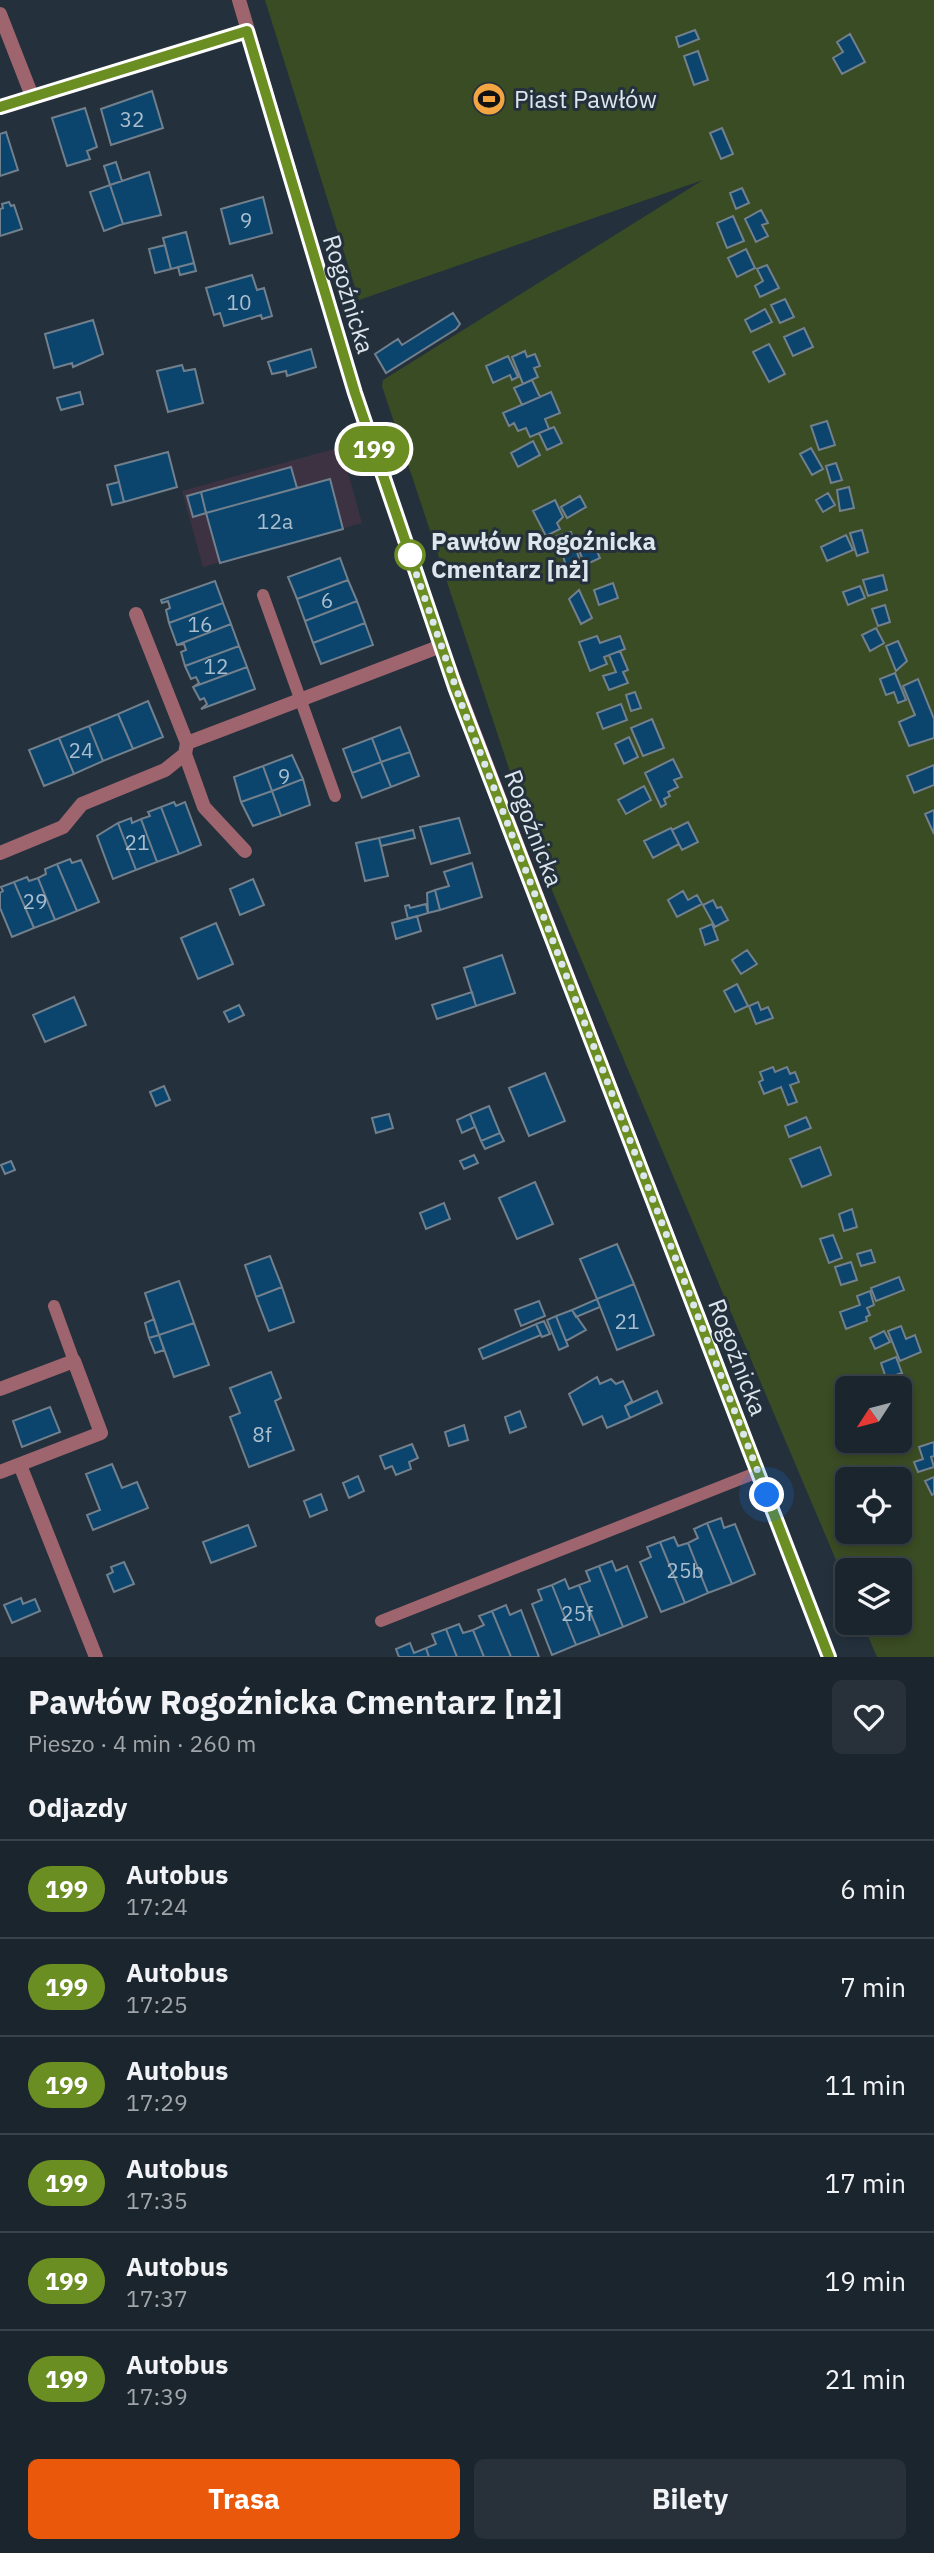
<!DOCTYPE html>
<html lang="pl">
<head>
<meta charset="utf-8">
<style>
  :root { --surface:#1b252d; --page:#283139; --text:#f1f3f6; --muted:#a0a5aa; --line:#394249; --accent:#ea580c }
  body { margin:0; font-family:"IBM Plex Sans",sans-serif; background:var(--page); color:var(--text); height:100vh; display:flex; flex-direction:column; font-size:26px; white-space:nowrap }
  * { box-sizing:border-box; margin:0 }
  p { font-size:23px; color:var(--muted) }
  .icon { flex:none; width:38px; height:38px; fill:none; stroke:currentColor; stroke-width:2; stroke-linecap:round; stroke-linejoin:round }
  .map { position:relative; height:1657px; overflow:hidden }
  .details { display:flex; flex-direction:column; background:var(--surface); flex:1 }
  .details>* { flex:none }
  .badge { padding:0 14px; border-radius:23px; font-size:24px; line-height:46px }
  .needle { width:46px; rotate:234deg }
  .tools { position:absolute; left:835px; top:1376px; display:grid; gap:14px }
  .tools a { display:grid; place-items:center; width:77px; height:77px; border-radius:10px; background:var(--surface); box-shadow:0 4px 10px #0003,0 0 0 2px var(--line); font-size:35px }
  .you { position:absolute; width:35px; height:35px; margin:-18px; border:5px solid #fff; border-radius:50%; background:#1a73e8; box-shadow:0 0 0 10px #1a73e833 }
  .map>.badge { position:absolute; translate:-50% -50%; box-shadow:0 0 0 4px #fff }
  h2 { padding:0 28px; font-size:26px; line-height:63px }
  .round { display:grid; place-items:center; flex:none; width:74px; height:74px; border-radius:10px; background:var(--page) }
  .headline { display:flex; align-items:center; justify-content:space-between; height:119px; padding:0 28px }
  h1 { font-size:33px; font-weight:700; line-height:52px }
  .action { display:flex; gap:14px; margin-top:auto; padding:14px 28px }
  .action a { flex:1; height:80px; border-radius:10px; background:var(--accent); color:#fff; font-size:28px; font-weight:700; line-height:80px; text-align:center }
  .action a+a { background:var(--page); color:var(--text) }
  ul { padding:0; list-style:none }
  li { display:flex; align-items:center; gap:21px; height:98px; padding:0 28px; border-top:2px solid var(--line) }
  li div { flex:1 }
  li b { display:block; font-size:26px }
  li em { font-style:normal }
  li .badge { min-width:77px; font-weight:700; text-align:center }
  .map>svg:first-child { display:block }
</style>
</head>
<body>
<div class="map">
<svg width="934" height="1657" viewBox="0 0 934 1657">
  <rect width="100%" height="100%" fill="#24313c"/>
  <path fill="#3c3242" d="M341 447 362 523 203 567 182 491Z"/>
  <path fill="#3a4c23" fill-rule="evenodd" d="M265 0H934V1657H877L862 1622H900V1570H847V1586L540 862 382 386 383 380 703 180 359 300ZM847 1388H900V1440H847ZM847 1479H900V1531H847Z"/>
  <path fill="#0b446c" stroke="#72808e" stroke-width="2" d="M695 30 699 39 679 47 676 37Z
    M850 34 865 62 842 74 833 58 843 52 837 42Z
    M698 51 708 80 694 85 684 56Z
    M152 91 163 128 111 145 101 109Z
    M85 108 97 147 87 151 90 159 67 166 52 118Z
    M722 128 733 154 721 159 710 133Z
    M6 132 18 170 0 176V134Z
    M116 162 122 181 110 185 104 166Z
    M149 172 161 215 123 224 110 185Z
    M110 185 123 224 104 231 90 192Z
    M742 188 749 203 736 209 730 193Z
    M263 197 272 233 230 244 221 209Z
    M9 202 11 206 14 205 22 229 0 236V209L3 208 2 204Z
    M761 210 768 223 762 225 768 236 756 242 745 219Z
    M733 216 744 241 727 248 717 223Z
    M186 232 194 263 171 269 163 238Z
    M165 245 171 269 155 273 149 249Z
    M746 249 755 268 737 277 728 258Z
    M194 263 196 271 180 275 178 267Z
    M767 265 779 288 760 297 755 286 763 281 757 269Z
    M252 275 257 290 264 288 272 316 262 319 261 315 224 326 220 313 214 315 206 288Z
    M785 299 794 317 780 323 771 305Z
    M765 309 772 322 751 332 745 320Z
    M453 313 460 324 456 329 386 373 375 354 398 339 402 345Z
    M93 320 103 354 73 367 72 363 54 368 45 334Z
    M804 328 813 347 793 356 784 337Z
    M769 344 785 374 769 382 753 352Z
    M311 349 316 367 287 376 286 371 272 374 268 362Z
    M525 351 527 357 535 354 540 366 534 368 538 377 523 384 512 357Z
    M508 356 518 377 512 380 510 375 493 383 486 366Z
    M182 365 184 371 195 369 203 403 168 412 157 371Z
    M532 380 540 397 522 405 514 388Z
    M80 392 83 404 61 410 57 398Z
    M551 392 560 413 545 419 549 429 530 437 526 428 518 431 514 423 509 426 503 413Z
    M827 421 835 445 819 450 811 426Z
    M554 427 562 443 547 450 539 433Z
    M533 441 540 455 518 467 511 453Z
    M811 448 823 469 812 475 800 454Z
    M168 452 177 487 124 502 115 466Z
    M836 463 842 480 831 483 826 466Z
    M291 467 297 488 206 513 201 492Z
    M330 479 343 529 220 563 206 513Z
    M119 482 124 502 112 505 107 485Z
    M849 487 854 508 840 511 837 490Z
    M201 492 206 513 193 517 187 496Z
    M828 493 835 505 823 512 816 500Z
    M580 496 586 507 567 518 561 507Z
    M555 500 563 517 557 523 560 529 546 536 533 511Z
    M862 530 868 552 857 556 850 533Z
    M571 532 581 565 567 569 557 536Z
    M846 535 853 550 827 561 821 547Z
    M593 542 600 558 585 565 578 548Z
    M340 558 348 580 297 599 288 577Z
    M883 575 887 590 868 596 863 580Z
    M348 580 357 601 305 621 297 599Z
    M215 581 223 603 169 623 166 610 170 608 168 601 162 603 161 600Z
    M613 583 618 598 599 605 594 590Z
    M860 586 865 598 848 605 843 592Z
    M579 590 592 618 581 624 569 599Z
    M357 601 365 623 313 643 305 621Z
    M223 603 231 624 177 645 169 623Z
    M885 605 890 622 878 626 872 609Z
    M365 623 373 645 321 664 313 643Z
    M231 624 239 646 185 666 181 652 186 650 184 644 177 645Z
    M876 628 884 643 870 651 862 635Z
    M597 636 600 643 620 636 625 649 604 657 607 664 590 671 579 642Z
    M898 641 907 661 896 671 886 646Z
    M239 646 247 667 193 687 199 683 196 677 191 679 185 666Z
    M620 651 628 670 623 672 628 683 609 690 603 676 616 672 609 655Z
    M247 667 255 689 201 709 207 704 204 698 200 700 193 687Z
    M895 673 906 700 898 703 894 692 886 695 880 679Z
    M918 679 934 719V738L909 746 899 722 915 715 903 686Z
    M635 692 641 708 631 711 626 695Z
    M148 701 163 737 133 749 118 714Z
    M621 704 627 720 603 729 597 713Z
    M118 714 133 749 103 761 89 726Z
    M652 719 664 748 643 756 631 728Z
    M89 726 103 761 74 774 59 738Z
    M400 727 410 752 381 762 372 738Z
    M629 737 638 757 624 764 615 744Z
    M59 738 74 774 44 786 29 750Z
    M372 738 381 762 352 773 343 749Z
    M410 752 419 776 391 787 381 762Z
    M292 755 303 779 272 791 263 766Z
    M673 759 682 777 674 780 678 787 668 792 670 796 664 799 666 804 661 807 645 773Z
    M381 762 391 787 362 798 352 773Z
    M934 765V785L914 793 907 776Z
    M263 766 272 791 241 802 234 777Z
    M303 779 310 805 281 816 272 791Z
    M644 786 651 800 626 814 618 800Z
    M272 791 281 816 253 826 241 802Z
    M174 802 176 806 185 802 201 845 179 854 161 807Z
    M161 807 179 854 157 862 141 819 150 816 148 812Z
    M934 810V834L925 814Z
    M131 818 132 823 141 819 157 862 136 870 118 823Z
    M459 818 470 853 431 864 420 827Z
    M688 822 698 842 682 850 672 830Z
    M118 823 136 870 113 879 97 836Z
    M671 828 679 844 653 858 644 841Z
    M413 830 415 838 381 846 379 838Z
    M379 838 388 876 365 881 356 843Z
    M70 859 72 863 81 860 99 902 77 911 57 864Z
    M472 863 482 897 440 910 435 890 449 886 444 872Z
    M57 864 77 911 55 920 38 878 46 874 45 869Z
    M27 877 29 881 38 878 55 920 34 928 14 882Z
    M253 879 264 905 240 915 230 889Z
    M14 882 34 928 12 937 0 908V893L3 891 1 887Z
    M435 890 440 910 428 913 427 893Z
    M683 891 688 900 697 895 702 904 677 917 668 900Z
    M713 900 717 908 721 907 728 920 715 927 703 905Z
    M426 904 428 913 408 919 405 906 409 905 410 908Z
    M417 916 421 931 396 939 392 923Z
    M216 923 233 964 198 979 181 938Z
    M712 924 718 940 705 945 700 929Z
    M747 950 757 964 741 974 732 960Z
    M502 955 515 993 476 1006 464 968Z
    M737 984 748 1006 735 1012 724 991Z
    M472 992 476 1006 437 1019 432 1005Z
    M74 997 86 1025 45 1042 33 1015Z
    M758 1002 761 1010 768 1007 773 1018 756 1024 749 1006Z
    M239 1005 244 1015 229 1022 224 1012Z
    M773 1067 775 1072 787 1067 790 1074 795 1072 799 1082 790 1085 797 1102 788 1105 781 1087 764 1094 759 1082 763 1080 760 1072Z
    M545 1073 565 1121 529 1136 509 1088Z
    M164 1086 170 1100 156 1106 150 1092Z
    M489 1106 500 1133 481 1141 470 1114Z
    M389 1114 393 1128 376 1133 372 1118Z
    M470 1114 475 1127 462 1133 457 1120Z
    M806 1117 811 1128 789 1137 785 1126Z
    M500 1133 504 1141 485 1149 481 1141Z
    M820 1147 831 1175 802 1187 790 1159Z
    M474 1155 478 1163 464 1169 460 1161Z
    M11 1161 15 1170 5 1174 1 1165Z
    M535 1182 553 1224 517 1239 499 1198Z
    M444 1203 450 1219 426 1229 420 1213Z
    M852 1209 857 1227 844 1231 839 1214Z
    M833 1235 842 1258 829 1263 820 1239Z
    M617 1244 634 1284 597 1299 580 1259Z
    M871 1250 875 1262 861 1266 857 1254Z
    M270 1256 282 1287 256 1297 245 1265Z
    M851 1262 857 1280 841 1285 835 1267Z
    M899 1277 904 1290 876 1301 871 1288Z
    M179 1281 194 1323 159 1335 145 1293Z
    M634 1284 654 1335 617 1350 597 1299Z
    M282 1287 294 1322 269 1331 256 1297Z
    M870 1291 874 1305 867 1308 870 1315 866 1317 867 1321 846 1329 840 1312 860 1305 857 1296Z
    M597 1299 600 1307 576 1317 572 1310Z
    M539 1301 545 1316 521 1326 515 1310Z
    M572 1310 586 1330 566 1341 556 1316Z
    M556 1316 568 1346 559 1350 547 1320Z
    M154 1319 159 1335 149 1338 145 1323Z
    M544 1321 550 1334 542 1337 536 1324Z
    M194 1323 209 1365 174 1377 159 1335Z
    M536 1324 541 1335 483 1359 479 1349Z
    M901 1326 906 1339 915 1335 921 1352 900 1361 888 1331Z
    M884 1331 890 1342 875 1349 870 1338Z
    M159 1335 164 1350 155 1353 149 1338Z
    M896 1357 902 1373 886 1378 881 1363Z
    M271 1372 281 1398 275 1401 294 1450 249 1467 230 1417 240 1413 230 1388Z
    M597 1377 600 1384 611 1379 616 1384 623 1381 632 1401 625 1406 630 1418 607 1428 602 1416 583 1425 569 1394Z
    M657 1391 662 1403 630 1418 625 1406Z
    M50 1407 60 1432 22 1447 13 1421Z
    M520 1411 526 1427 510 1433 505 1417Z
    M464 1425 468 1440 449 1446 445 1432Z
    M934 1442V1456L931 1457 934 1467 918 1472 914 1462 923 1459 919 1447Z
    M412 1444 418 1458 409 1462 411 1469 396 1475 392 1466 385 1469 380 1456Z
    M112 1464 122 1488 137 1482 148 1508 93 1530 87 1515 100 1510 86 1474Z
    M358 1476 364 1491 349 1498 343 1483Z
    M934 1477V1494L932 1495 925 1481Z
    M321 1494 327 1510 310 1517 304 1501Z
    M721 1518 724 1528 735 1524 755 1574 732 1584 707 1523Z
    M707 1523 732 1584 708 1593 688 1543 698 1538 694 1529Z
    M248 1525 256 1546 211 1563 203 1542Z
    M674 1537 678 1546 688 1543 708 1593 685 1603 660 1542Z
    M660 1542 685 1603 661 1612 640 1562 651 1557 647 1547Z
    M612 1561 616 1571 627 1566 647 1617 623 1627 599 1566Z
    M124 1562 134 1584 114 1592 107 1575 113 1572 111 1567Z
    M599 1566 623 1627 600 1636 579 1585 590 1581 586 1571Z
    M565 1579 569 1589 579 1585 600 1636 576 1645 552 1585Z
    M552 1585 576 1645 552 1655 532 1604 542 1600 538 1590Z
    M21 1598 23 1604 35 1599 40 1611 12 1623 4 1605Z
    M506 1605 510 1615 521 1610 539 1657H511L492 1611Z
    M492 1611 511 1657H484L473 1630 484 1625 479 1616Z
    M459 1624 463 1633 473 1630 484 1657H457L446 1629Z
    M446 1629 457 1657H429L426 1648 436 1644 432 1634Z
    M410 1643 414 1653 426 1648 429 1657H399L396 1649Z"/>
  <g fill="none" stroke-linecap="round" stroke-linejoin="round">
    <path stroke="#9f656e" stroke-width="12" d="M263 595 335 796
      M54 1306 74 1361
      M381 1621 758 1472"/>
    <path stroke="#9f656e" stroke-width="14" d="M0 14 32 96
      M0 107 247 31
      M136 614 187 743 441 646
      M185 754 204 807 245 851
      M0 853 63 827 82 804 165 770 185 754 187 743
      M0 1389 74 1361 101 1433 0 1472
      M20 1465 96 1657"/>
    <path stroke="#9f656e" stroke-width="14" d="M239 0 355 393 441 646 829 1657"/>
  </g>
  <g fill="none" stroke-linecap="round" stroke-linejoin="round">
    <defs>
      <path id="line" d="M0 107 247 31 355 393 455 687 829 1657"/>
    </defs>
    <use href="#line" stroke="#fff" stroke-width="16"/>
    <use href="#line" stroke="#6b8e23" stroke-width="10"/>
    <path stroke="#dde5ed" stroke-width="7" stroke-dasharray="0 12.6" d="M410 555 409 553 463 708 767 1495"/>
  </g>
  <defs>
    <symbol id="stadium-disc" viewBox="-11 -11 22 22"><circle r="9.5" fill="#f2a541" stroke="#24313c"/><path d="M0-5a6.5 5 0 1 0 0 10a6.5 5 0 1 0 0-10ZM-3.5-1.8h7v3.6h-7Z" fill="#111"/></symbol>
  </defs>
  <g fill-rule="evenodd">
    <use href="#stadium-disc" x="470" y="80" width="38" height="38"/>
  </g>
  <circle fill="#fff" stroke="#6b8e23" stroke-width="3.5" cx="410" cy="555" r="14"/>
  <g text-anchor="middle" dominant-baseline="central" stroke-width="6" stroke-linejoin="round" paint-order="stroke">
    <g font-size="21" fill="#a8bdcd">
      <text x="132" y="119">32</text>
      <text x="246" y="220">9</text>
      <text x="239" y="302">10</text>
      <text x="275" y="521">12a</text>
      <text x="327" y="600">6</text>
      <text x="200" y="624">16</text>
      <text x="216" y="666">12</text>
      <text x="81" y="750">24</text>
      <text x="284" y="776">9</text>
      <text x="137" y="842">21</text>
      <text x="35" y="901">29</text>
      <text x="627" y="1321">21</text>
      <text x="262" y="1434">8f</text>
      <text x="685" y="1570">25b</text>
      <text x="577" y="1613">25f</text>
    </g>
    <g font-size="24" fill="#dde5ed" stroke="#24313c" text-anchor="start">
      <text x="514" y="99">Piast Pawłów</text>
    </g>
    <g font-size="24" fill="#dde5ed" stroke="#24313c">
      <text transform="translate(349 294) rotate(73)">Rogoźnicka</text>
      <text transform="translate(534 828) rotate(69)">Rogoźnicka</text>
      <text transform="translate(738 1357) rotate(69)">Rogoźnicka</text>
    </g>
    <g font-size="24" font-weight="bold" fill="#dde5ed" stroke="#24313c" text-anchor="start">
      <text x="431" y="541">Pawłów Rogoźnicka<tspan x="431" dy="28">Cmentarz [nż]</tspan></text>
    </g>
  </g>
</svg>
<div class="tools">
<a><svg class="needle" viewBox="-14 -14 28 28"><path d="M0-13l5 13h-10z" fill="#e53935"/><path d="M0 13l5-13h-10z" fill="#a0a5aa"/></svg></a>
<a><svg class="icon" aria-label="locate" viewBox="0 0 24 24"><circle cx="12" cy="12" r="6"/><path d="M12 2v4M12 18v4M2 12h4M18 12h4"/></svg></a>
<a><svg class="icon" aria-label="layers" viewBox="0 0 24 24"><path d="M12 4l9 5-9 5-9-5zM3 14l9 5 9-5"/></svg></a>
</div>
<div class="you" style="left:767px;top:1495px"></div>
<b class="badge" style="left:374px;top:449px;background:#6b8e23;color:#fff">199</b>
</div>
<section class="details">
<div class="headline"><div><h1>Pawłów Rogoźnicka Cmentarz [nż]</h1><p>Pieszo · 4 min · 260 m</p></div><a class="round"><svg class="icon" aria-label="heart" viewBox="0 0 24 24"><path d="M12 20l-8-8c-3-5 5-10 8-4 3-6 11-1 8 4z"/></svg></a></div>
<h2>Odjazdy</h2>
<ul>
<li><span class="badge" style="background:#6b8e23;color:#fff">199</span><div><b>Autobus</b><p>17:24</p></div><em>6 min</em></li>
<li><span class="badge" style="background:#6b8e23;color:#fff">199</span><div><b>Autobus</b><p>17:25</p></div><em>7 min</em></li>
<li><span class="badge" style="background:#6b8e23;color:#fff">199</span><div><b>Autobus</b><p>17:29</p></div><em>11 min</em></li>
<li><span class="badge" style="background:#6b8e23;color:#fff">199</span><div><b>Autobus</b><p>17:35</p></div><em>17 min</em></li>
<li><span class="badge" style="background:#6b8e23;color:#fff">199</span><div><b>Autobus</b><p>17:37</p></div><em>19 min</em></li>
<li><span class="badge" style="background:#6b8e23;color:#fff">199</span><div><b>Autobus</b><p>17:39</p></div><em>21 min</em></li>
</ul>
<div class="action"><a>Trasa</a><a>Bilety</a></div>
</section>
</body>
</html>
